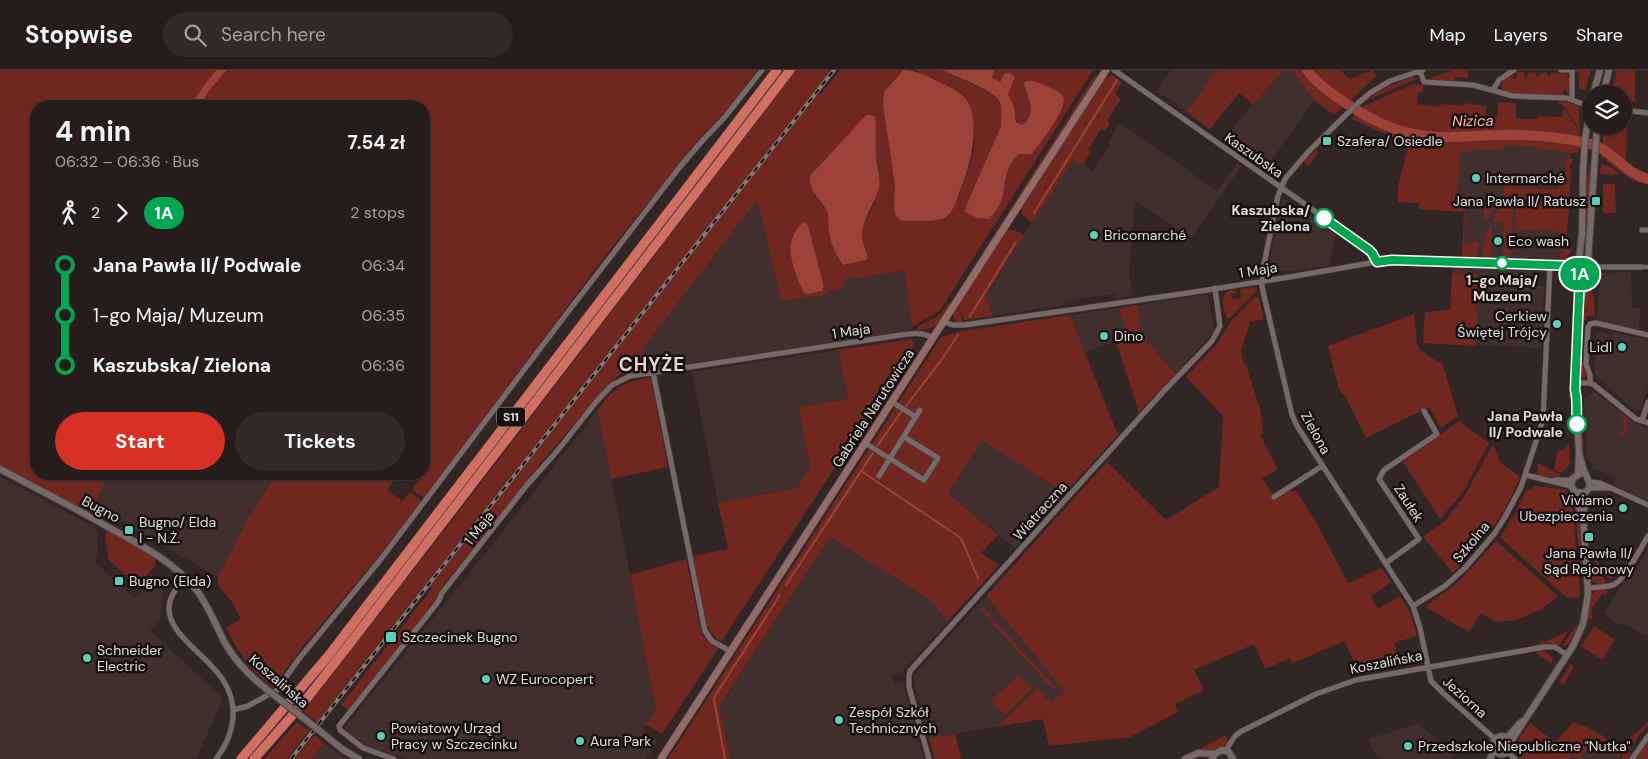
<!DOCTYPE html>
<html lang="en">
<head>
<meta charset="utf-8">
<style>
  :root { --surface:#261c1b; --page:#322928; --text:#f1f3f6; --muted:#a4a1a3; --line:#423a3a; --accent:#d93025 }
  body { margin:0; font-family:"DM Sans",sans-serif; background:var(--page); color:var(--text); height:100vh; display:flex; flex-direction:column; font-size:19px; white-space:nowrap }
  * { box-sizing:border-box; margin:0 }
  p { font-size:16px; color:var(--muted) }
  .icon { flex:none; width:28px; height:28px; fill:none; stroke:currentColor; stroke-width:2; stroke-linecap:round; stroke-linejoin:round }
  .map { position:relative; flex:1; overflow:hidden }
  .details { position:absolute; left:30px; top:30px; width:400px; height:380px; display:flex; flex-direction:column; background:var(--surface); border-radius:20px; box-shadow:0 1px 4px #0004,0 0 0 1px var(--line) }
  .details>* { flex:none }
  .badge { padding:0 10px; border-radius:16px; font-size:18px; line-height:32px }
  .buttons { position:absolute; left:1582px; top:15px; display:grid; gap:10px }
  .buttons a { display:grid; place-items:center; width:50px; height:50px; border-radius:50%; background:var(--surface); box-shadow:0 1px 4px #0004,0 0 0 1px var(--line); font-size:25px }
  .map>.badge { position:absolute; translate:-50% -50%; box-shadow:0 0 0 2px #fff }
  .legs { display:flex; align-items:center; gap:8px; height:55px; padding:0 25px; font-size:16px }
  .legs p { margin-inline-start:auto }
  .summary { display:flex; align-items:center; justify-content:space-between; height:85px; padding:0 25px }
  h1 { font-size:28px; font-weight:700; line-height:38px }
  .primary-button { display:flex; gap:10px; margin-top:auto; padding:10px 25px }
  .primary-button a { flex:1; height:58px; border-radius:30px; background:var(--accent); color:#fff; font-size:20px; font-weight:700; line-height:58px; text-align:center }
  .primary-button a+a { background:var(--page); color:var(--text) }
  ul { padding:0 25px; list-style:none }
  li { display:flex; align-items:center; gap:18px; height:50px; font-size:19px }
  li i { display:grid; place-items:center; width:8px; height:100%; margin:0 6px; background:currentColor }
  li i::after { content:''; width:12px; height:12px; margin:-6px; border:4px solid; border-radius:50%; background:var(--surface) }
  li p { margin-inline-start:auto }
  li:first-child i { background:linear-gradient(#0000 50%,currentColor 0) }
  li:last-child i { background:linear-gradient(currentColor 50%,#0000 0) }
  header { display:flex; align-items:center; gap:30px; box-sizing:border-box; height:70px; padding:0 25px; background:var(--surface); border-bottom:1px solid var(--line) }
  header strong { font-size:24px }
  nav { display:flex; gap:28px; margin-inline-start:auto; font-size:18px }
  .search { width:350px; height:45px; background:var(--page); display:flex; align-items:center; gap:12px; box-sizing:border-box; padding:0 18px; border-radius:28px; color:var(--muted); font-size:19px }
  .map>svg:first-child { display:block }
</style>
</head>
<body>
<header>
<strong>Stopwise</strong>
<div class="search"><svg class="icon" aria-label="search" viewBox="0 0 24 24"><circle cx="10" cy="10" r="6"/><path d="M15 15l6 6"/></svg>Search here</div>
<nav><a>Map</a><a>Layers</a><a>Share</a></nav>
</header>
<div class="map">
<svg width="1648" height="689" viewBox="0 0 1648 689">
  <rect width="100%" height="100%" fill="#322624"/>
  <path fill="#412f2d" d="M1171 0H1217L1186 42 1170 29 1156 22Z
    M1284 0H1292L1314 30 1266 98 1225 69 1262 22Z
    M1120 53 1217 121 1237 93 1241 97 1191 168 1135 131 1129 203 1133 225 1116 228 1115 224 1065 231 1063 235 993 246 985 226 1073 88 1092 101 1110 76 1107 74Z
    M1459 69 1571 75 1565 191 1462 187 1464 142H1455Z
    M1284 129 1336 164 1329 195 1292 201 1270 200V189L1282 130Z
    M758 131 781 231 827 225 826 221 843 210 904 200 912 257V260L647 300 643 278 754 134Z
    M1453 198 1532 200V214L1534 216H1544L1541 278 1423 273 1425 242 1450 240Z
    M1631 202 1632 238H1641L1638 260 1597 251 1600 203Z
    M1206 225 1209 230 1214 261 1176 304 1141 264 1138 235Z
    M1118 238 1130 267 1085 282 1070 245Z
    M1597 261 1613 265 1614 262 1648 270V317L1641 339 1635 341 1594 303Z
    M838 280 848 329 798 337 810 398 797 418 718 433 692 302Z
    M1594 321 1620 342 1640 356 1648 359V432L1625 422 1613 414 1616 407 1594 399 1587 388 1584 327 1589 326Z
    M598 340 656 639 643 660 658 670 646 689H408L365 676 343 660 501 464Z
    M982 370 1065 423 1015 478 948 423Z
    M110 404H276L248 449 218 507 118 449 93 436Z
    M0 407 97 458 98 485 94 491 135 528 153 510 163 521 160 549 150 561 223 628 196 689H0Z
    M830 467 930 530 948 551 902 602 892 605 894 614 903 612 924 689H730L719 638Z
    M1648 479V567L1624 554H1616L1604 543 1621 517 1641 492Z
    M986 526 1064 621 1051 633 1036 618 997 657 929 668 915 615 914 605Z
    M1418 653 1454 685 1450 689H1382L1374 683 1369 669Z
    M1591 671 1619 688 1618 689H1571L1573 685 1580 689Z
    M324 673 346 689H312Z"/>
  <path fill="#702720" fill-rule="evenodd" d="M0 0H216L189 36H36V404H110L90 442 0 396Z
    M227 0H757L726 41 703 64 605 186 424 428 412 420 420 409 412 404H424V36H199L212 17Z
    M796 0H832L317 652 303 641 447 457Z
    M840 0H903L889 15 883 35 895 116 894 131 951 142C961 119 977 87 974 61 972 49 963 32 958 21L914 0H942L989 22 999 30 1002 43 1001 56 966 136 965 142C972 147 980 148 989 149 993 142 1001 133 1003 125 1007 110 1006 94 1019 84H1032L1061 41 1055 20 1045 16 1024 15C1029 29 1037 46 1022 55L1018 54 1008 23 1014 10 1005 3 1000 12 996 11 991 6 994 0H1093L943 236 939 241 912 257 904 200 844 210V218L827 221V225L781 231 758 132 754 134 643 278 647 300 621 304 609 313 541 393 440 520 435 531 350 641 341 635 432 519 430 516 818 23 821 24ZM876 55V84L880 106 875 131 862 159 861 166 868 187 846 195H843L837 187 828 154 829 147 826 138 811 118ZM808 155 824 217 822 221 817 223Z
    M1217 0H1284L1253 34 1239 23 1210 59 1186 42Z
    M1292 0H1304C1315 16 1329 25 1345 35L1334 45 1314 30Z
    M1310 0H1340L1350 9 1373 0 1376 6 1350 31 1325 15Z
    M1455 0H1467L1469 8 1455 7V11L1429 9 1433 7Z
    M1575 0H1591L1585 20 1579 18V3L1575 2Z
    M1617 0H1635V31H1624V24H1611Z
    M1517 2H1524L1525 9H1527L1528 2 1536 3V6H1539L1540 3H1547L1549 7H1550L1551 3 1566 4 1569 8V23H1567L1566 19H1563V25H1558L1516 24 1503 21 1501 16 1503 11 1513 4V9H1516Z
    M1095 5 1098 7 953 231H952Z
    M1112 5 1122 12 1115 24 1121 29 1107 50 1110 53 1105 61 1101 59 1088 80 1091 82 1083 95 1073 89 1032 153 1022 144V137L1106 7Z
    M1411 7 1417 9 1363 32 1385 18Z
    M1413 14 1423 15V22L1418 23 1417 34 1439 37 1440 34 1463 36V33L1486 36V47H1498V32L1516 33V49H1538L1539 46 1562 47 1563 37 1580 62 1579 70 1552 65 1529 63 1421 64 1381 52 1360 40 1362 37Z
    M1558 31 1569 32 1579 37 1580 60 1563 35 1558 33Z
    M1358 43C1379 56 1404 67 1428 69L1514 66 1550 70 1579 75V82C1570 85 1562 81 1554 80 1548 79 1542 79 1537 79L1536 77 1503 75V80L1471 79V82H1460L1457 137 1463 138 1465 142 1464 174H1468L1471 172 1475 171 1479 174 1477 188 1462 187 1464 142 1419 139V133L1398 132V116L1409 74 1351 49Z
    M1624 45H1627L1626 95 1615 85 1602 77 1604 56H1624Z
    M1317 80 1318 83 1304 102 1309 96 1304 92V90Z
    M1602 81 1630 104 1648 111V114L1633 111 1601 87Z
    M1562 88 1574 89 1569 97 1571 98 1567 168 1556 161 1520 159 1516 162 1515 138 1519 134V125L1509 124 1508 133 1513 134 1510 189H1503L1504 152H1492L1491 189 1484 188C1479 169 1494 151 1501 134 1504 128 1503 121 1505 114L1510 112V117L1558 119 1559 115 1565 114 1566 89Z
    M1592 93 1587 175H1584L1586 105H1588L1589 95Z
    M1601 94 1608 95 1620 105 1600 104Z
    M1603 114H1615L1616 143H1603Z
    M1491 134 1494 136 1485 154 1484 135H1490Z
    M1007 160H1015L1024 165 985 226 993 246 964 250 958 234Z
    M1566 169 1567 179H1572L1564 192H1560V183L1565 182Z
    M1452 203 1478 204 1475 242 1478 243 1476 276 1423 273 1425 242 1450 240Z
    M1254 217 1257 220 1229 249H1227C1222 235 1218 222 1236 219L1237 223 1231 224 1232 229 1241 228 1240 219Z
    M1586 220 1590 221 1594 225 1595 247 1587 246 1586 250H1582L1581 292 1584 293 1588 306 1584 309 1581 308 1580 303V279L1582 238Z
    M1255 227H1259L1264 249 1250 252 1241 281 1244 295H1246L1261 342 1263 363 1260 365 1278 400 1262 408 1276 429 1291 420 1293 422 1296 420 1317 454 1348 513 1382 498 1391 512 1371 526 1378 539 1400 526 1410 542 1417 566 1394 573 1402 595 1358 604 1356 595 1344 571 1293 593 1290 588 1265 599 1254 574 1194 600 1204 620 1175 634 1178 642 1130 667 1049 676 1043 649 997 657 1037 618 1051 633 1064 621 986 526 1107 392 1166 450 1219 417 1223 346 1186 307 1218 273 1231 251Z
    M948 234H951C941 251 938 260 917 260V257L940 245Z
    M1138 235 1141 264 1176 304 1139 342 1116 272 1129 267 1118 238Z
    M957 237 959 239 963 253H958L954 249 953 243Z
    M1414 244 1417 274 1420 280 1443 295 1458 346 1441 358 1429 337 1366 368 1346 327 1339 320 1328 276Z
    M1070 245 1118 365 1065 423 982 370 948 423 998 465 981 483 999 495 948 551 930 530 830 467 719 637 730 689H668L941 267 962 261Z
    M912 269 914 273 911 281 721 572C714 567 710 563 707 554L693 486 728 479 718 433 797 418 810 397 798 337 848 329 838 280Z
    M649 308 651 309 668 397 611 409 598 340C613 318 623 312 649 308Z
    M1579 328 1581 329 1584 389 1581 375Z
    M1620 342C1633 351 1628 354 1623 367H1620V363L1624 362 1623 346 1619 345Z
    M1459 351 1489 373 1463 422 1440 449 1403 392Z
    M1569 374 1570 394 1561 403 1554 400 1557 382 1564 380Z
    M1492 376 1495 378 1500 392 1519 406 1520 408 1504 441 1494 456 1453 503 1423 467 1445 451 1465 425Z
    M1538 393 1560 405 1561 406 1549 407 1538 406V404H1537Z
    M276 404H399L387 420 402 431 410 422 422 431 375 491 303 576 273 618C250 600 239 583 226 558L241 549 232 532 218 515V507L248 449Z
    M1535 416 1566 420 1570 425 1573 438 1577 495 1579 504 1580 525 1577 528 1566 527 1500 467 1516 442 1525 422Z
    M1577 437 1580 451 1583 496 1580 495 1575 440Z
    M107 461H110L155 487V496L139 514H134L131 511 108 489 105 465Z
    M1496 471 1558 526 1542 539 1516 550 1496 552 1481 543 1469 562 1425 537 1458 512Z
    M686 489 702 564 710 573 718 579 662 664 646 655 656 639 630 505Z
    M1594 490H1597L1599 494 1606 497 1607 496 1616 502 1612 508 1609 509Z
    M1589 500C1598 501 1604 505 1606 514 1594 514 1590 512 1589 500Z
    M1606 519 1608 521 1606 525 1603 523 1591 539 1593 543 1591 546 1594 549H1590L1588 548 1592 524 1598 520Z
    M982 537 1056 618 1054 621 980 539Z
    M1579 552H1581C1577 561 1574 576 1562 576Z
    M1594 556 1615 570 1602 590 1581 576Z
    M1569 560 1559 575 1548 573 1532 576 1559 566Z
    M1544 581 1548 583 1553 588 1552 594 1535 582Z
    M1570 594 1574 597 1563 615 1559 612Z
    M1018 605 1032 619 1005 645 991 631Z
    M297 652 309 661 287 689H264Z
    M1574 652 1593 660 1623 678 1619 688 1592 671 1580 689 1573 685 1571 689H1520C1510 676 1522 664 1530 653L1555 672Z
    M1648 652V655L1628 680 1631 684 1628 689H1621L1630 669Z
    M955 664 961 689H935L929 668Z
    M314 665 324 673 312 689H294Z
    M1226 665 1228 672C1222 681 1213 681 1203 680L1201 678Z
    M1648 671V689H1636Z"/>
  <path fill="#9b4339" d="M216 0H227L212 17 199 36H189Z
    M903 0C917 0 927 6 939 12 948 16 958 20 965 28 982 49 971 97 960 120 957 128 954 142 946 147 939 152 914 151 905 151L900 150 895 144 894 131 895 116 883 35 884 22Z
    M942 0H994L992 8 1000 12 1005 3H1010L1015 7 1008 24 1014 37 1016 52 1022 55C1037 46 1029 28 1024 15L1025 12C1033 8 1039 14 1047 16 1052 19 1060 21 1063 27 1069 38 1039 74 1032 84H1019C1006 94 1006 110 1003 125 1001 134 995 142 989 149L977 148 965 142 966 136 1001 56C1001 48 1003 36 998 29 989 19 955 6 942 0Z
    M866 45H870L875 47C877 60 875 73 876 86 877 97 881 106 879 117 876 132 862 150 862 165 862 172 866 180 868 187L866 190 843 195C836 186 831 174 829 162 827 154 830 147 826 139 820 128 806 119 811 105Z
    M803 152 808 155 824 217 822 221 809 224 804 223C797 209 787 185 792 169 794 163 798 157 803 152Z"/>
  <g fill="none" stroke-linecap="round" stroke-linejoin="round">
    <path stroke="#9b4339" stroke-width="2" d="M1034 143 1117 10
      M970 246 1016 172
      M906 336 940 292 958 265
      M878 375 901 342
      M861 401 961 468 978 508
      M786 515 873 383
      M725 689 714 630 715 626 780 525"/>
    <path stroke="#9b4339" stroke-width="10" d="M1307 0C1317 14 1330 22 1344 32 1368 48 1392 61 1420 65 1446 70 1474 65 1500 65 1529 64 1558 67 1587 73 1611 78 1624 103 1648 109"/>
    <defs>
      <path id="pedestrian" d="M1642 197H1648"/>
      <path id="minor" d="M1114 0 1363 175 1373 183 1377 192
        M1423 0 1390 11 1370 23 1357 34 1308 82 1285 109 1278 126 1263 199 1262 217 1292 345 1297 356 1413 536 1420 558 1431 611 1444 624 1495 669
        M1561 0H1572V29
        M1420 1 1424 12 1473 15 1513 26 1567 28 1591 37
        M1493 20 1499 10 1514 0
        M1624 40 1648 43
        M1642 160H1648
        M1593 197H1642
        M944 252 953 255H964C1105 235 1247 216 1386 190L1578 196
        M653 302 705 561 712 571 730 581
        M1576 313H1590L1594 315 1636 349 1648 353
        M1590 313V305L1586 294 1588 258 1590 254 1596 253 1648 265
        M892 332 916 347
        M1642 351 1648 332
        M865 373 924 410 938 388 904 367
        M1526 405 1571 416
        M879 406 920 340
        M1555 410H1572
        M1590 412 1600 413 1648 435
        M1589 418H1609
        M1274 427 1322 396
        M1386 493 1419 469 1379 409 1384 400 1437 364 1424 341
        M186 508C139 551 202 577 223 610 240 636 234 666 216 689
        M1588 518C1596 517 1607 518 1615 514 1625 509 1642 476 1648 466
        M1413 536 1445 516 1465 498 1495 463 1505 447 1521 417 1543 350 1550 195
        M233 640 248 636 277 620 298 590 381 489 564 247 679 98 703 70 725 47 762 0
        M1226 680 1235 666 1240 662 1316 624 1356 610 1544 577H1555L1567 585
        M1508 682 1515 689
        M394 689 363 678 340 660 339 656 438 532 442 523 527 415 558 380 596 332 612 315 630 306 901 265C913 263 923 262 933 268
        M929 689 909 617V606L910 601 1162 323 1212 271 1220 256 1215 218
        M1632 689 1648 666"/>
      <path id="tertiary" d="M1593 24 1600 0
        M1603 24 1609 0
        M1582 166 1583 102 1585 69 1591 33
        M1588 191 1597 56
        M1587 205 1592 200V195L1588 191
        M1580 235 1587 205
        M1576 331 1579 383 1578 405
        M1576 333 1573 326 1575 320 1580 203 1578 199 1582 163
        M0 399C39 420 79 440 117 462 144 477 174 493 194 517 208 534 215 554 225 573 235 591 249 605 265 618
        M1580 404 1573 408 1571 416 1575 422 1578 436 1583 445
        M1575 422 1584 423C1593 417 1589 412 1586 405 1582 398 1582 391 1579 384
        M320 661 342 679 359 689
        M1493 675a9 9 0 1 1 18 0a9 9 0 1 1-18 0Z
        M1507 668 1519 654 1523 651
        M1510 673 1573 576 1583 554 1588 524 1583 445 1585 436 1584 423
        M1185 689 1198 683 1215 684
        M1212 689 1215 684 1222 680 1229 682 1233 689
        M1490 689 1494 680"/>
      <path id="secondary" d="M661 689 1106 0"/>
      <path id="motorway" d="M241 689 329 585 777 0
        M254 689 304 632 348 576 790 0"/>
    </defs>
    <use href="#pedestrian" stroke="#4e4442" stroke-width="5"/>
    <use href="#minor" stroke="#4e4442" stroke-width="6"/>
    <use href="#tertiary" stroke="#4e4442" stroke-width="8"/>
    <use href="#secondary" stroke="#4e4442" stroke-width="8"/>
    <use href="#motorway" stroke="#4e4442" stroke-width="10"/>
    <use href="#pedestrian" stroke="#776967" stroke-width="4"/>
    <use href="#minor" stroke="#776967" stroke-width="5"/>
    <use href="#tertiary" stroke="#776967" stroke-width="6"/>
    <use href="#secondary" stroke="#926b66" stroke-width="7"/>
    <use href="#motorway" stroke="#d16f62" stroke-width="9"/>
    <defs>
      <path id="rail" d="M291 689 834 0"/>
    </defs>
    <use href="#rail" stroke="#837977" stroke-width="4"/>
    <use href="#rail" stroke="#161110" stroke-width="2" stroke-dasharray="5.5" stroke-linecap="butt"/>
    <defs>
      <path id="tertiary-bridge" d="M265 618 320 661"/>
    </defs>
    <use href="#tertiary-bridge" stroke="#4e4442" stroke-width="8" stroke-linecap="butt"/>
    <use href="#tertiary-bridge" stroke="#776967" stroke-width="6"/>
  </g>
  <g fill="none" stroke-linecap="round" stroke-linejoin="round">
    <defs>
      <path id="line-1" d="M1324 148 1369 180 1372 183 1377 192 1392 190 1578 196 1580 203 1575 320C1578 329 1576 344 1577 354"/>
    </defs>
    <use href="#line-1" stroke="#fff" stroke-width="11"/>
    <use href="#line-1" stroke="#00a651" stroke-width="8"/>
  </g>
  <g fill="#5eceb8" stroke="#161110" stroke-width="2">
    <rect x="1322" y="66" width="10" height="10" rx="2.5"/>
    <circle cx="1476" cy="108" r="5"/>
    <rect x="1591" y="126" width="10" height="10" rx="2.5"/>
    <circle cx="1094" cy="165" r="5"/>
    <circle cx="1498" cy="171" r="5"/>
    <circle cx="1557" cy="254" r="5"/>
    <circle cx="1104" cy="266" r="5"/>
    <circle cx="1622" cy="277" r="5"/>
    <circle cx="1623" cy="438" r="5"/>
    <rect x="124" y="455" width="10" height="10" rx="2.5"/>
    <rect x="1584" y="462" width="10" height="10" rx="2.5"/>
    <rect x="114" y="506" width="10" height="10" rx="2.5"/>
    <rect x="385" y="561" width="12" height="12" rx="2.5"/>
    <circle cx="87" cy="588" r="5"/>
    <circle cx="486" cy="609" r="5"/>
    <circle cx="839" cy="650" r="5"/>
    <circle cx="381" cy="666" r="5"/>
    <circle cx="580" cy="671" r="5"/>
    <circle cx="1408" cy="676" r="5"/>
  </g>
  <g fill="#fff" stroke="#00a651" stroke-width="2.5">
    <circle cx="1324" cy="148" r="9"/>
    <circle cx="1502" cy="193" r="6"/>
    <circle cx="1577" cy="354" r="9"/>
  </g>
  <g text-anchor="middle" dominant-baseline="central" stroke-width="5" stroke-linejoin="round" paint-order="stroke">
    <rect fill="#161110" stroke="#a59e9d" stroke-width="1" x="497" y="337.5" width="28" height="19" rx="4"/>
    <g font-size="12" font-weight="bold" fill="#e2dad9">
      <text x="511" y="347">S11</text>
    </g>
    <g font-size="14" fill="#e2dad9" stroke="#161110" text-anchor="start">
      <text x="1337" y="71">Szafera/ Osiedle</text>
      <text x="1486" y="108">Intermarché</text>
      <text x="1586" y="131" text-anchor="end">Jana Pawła II/ Ratusz</text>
      <text x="1104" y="165">Bricomarché</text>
      <text x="1508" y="171">Eco wash</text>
      <text x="1547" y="246" text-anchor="end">Cerkiew<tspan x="1547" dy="16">Świętej Trójcy</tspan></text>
      <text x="1114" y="266">Dino</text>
      <text x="1612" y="277" text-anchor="end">Lidl</text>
      <text x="1613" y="430" text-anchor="end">Viviamo<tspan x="1613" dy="16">Ubezpieczenia</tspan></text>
      <text x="139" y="452">Bugno/ Elda<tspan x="139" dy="16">I - N.Ż.</tspan></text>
      <text x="1589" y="483" text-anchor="middle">Jana Pawła II/<tspan x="1589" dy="16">Sąd Rejonowy</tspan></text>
      <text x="129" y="511">Bugno (Elda)</text>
      <text x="402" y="567">Szczecinek Bugno</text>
      <text x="97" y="580">Schneider<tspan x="97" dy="16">Electric</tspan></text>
      <text x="496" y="609">WZ Eurocopert</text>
      <text x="849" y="642">Zespół Szkół<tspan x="849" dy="16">Technicznych</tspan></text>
      <text x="391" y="658">Powiatowy Urząd<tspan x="391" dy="16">Pracy w Szczecinku</tspan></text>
      <text x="590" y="671">Aura Park</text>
      <text x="1418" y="676">Przedszkole Niepubliczne "Nutka"</text>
    </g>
    <g font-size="14" fill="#e2dad9" stroke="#161110">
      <text transform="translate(1254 85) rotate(35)">Kaszubska</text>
      <text transform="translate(1258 200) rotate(-9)">1 Maja</text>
      <text transform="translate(851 261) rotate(-8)">1 Maja</text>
      <text transform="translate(873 338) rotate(-57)">Gabriela Narutowicza</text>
      <text transform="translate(1316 363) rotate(61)">Zielona</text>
      <text transform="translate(1409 433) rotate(57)">Zaułek</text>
      <text transform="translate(101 439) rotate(28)">Bugno</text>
      <text transform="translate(1040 441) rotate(-48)">Wiatraczna</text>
      <text transform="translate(479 458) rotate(-52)">1 Maja</text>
      <text transform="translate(1471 472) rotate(-50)">Szkolna</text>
      <text transform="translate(1386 592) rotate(-11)">Koszalińska</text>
      <text transform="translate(279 611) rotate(41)">Koszalińska</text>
      <text transform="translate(1465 627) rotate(42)">Jeziorna</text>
    </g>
    <g font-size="14" font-weight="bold" fill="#e2dad9" stroke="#161110" text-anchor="end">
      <text x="1310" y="140">Kaszubska/<tspan x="1310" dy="16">Zielona</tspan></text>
      <text x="1502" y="210" text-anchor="middle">1-go Maja/<tspan x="1502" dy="16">Muzeum</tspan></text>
      <text x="1563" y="346">Jana Pawła<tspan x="1563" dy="16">II/ Podwale</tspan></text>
    </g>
    <g font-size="15" font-style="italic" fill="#feb3a7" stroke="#161110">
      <text transform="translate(1473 51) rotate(-1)">Nizica</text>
    </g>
    <g font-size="19" font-weight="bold" letter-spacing="1" fill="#e6d6d3" stroke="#161110">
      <text x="652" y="294">CHYŻE</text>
    </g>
  </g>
</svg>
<div class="buttons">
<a><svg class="icon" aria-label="layers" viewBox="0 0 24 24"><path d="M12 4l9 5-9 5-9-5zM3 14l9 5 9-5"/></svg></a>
</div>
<b class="badge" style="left:1580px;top:204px;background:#00a651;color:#fff">1A</b>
<section class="details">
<div class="summary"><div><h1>4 min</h1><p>06:32 – 06:36 · Bus</p></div><b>7.54 zł</b></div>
<div class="legs"><svg class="icon" aria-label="walk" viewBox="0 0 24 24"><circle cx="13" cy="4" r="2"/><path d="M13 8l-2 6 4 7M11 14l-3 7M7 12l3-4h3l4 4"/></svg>2<svg class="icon" aria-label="forward" viewBox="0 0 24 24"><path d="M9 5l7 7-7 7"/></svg><b class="badge" style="background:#00a651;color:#fff">1A</b><p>2 stops</p></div>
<ul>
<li><i style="color:#00a651"></i><b>Jana Pawła II/ Podwale</b><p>06:34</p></li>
<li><i style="color:#00a651"></i><span>1-go Maja/ Muzeum</span><p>06:35</p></li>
<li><i style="color:#00a651"></i><b>Kaszubska/ Zielona</b><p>06:36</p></li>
</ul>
<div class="primary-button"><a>Start</a><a>Tickets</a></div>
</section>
</div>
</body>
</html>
